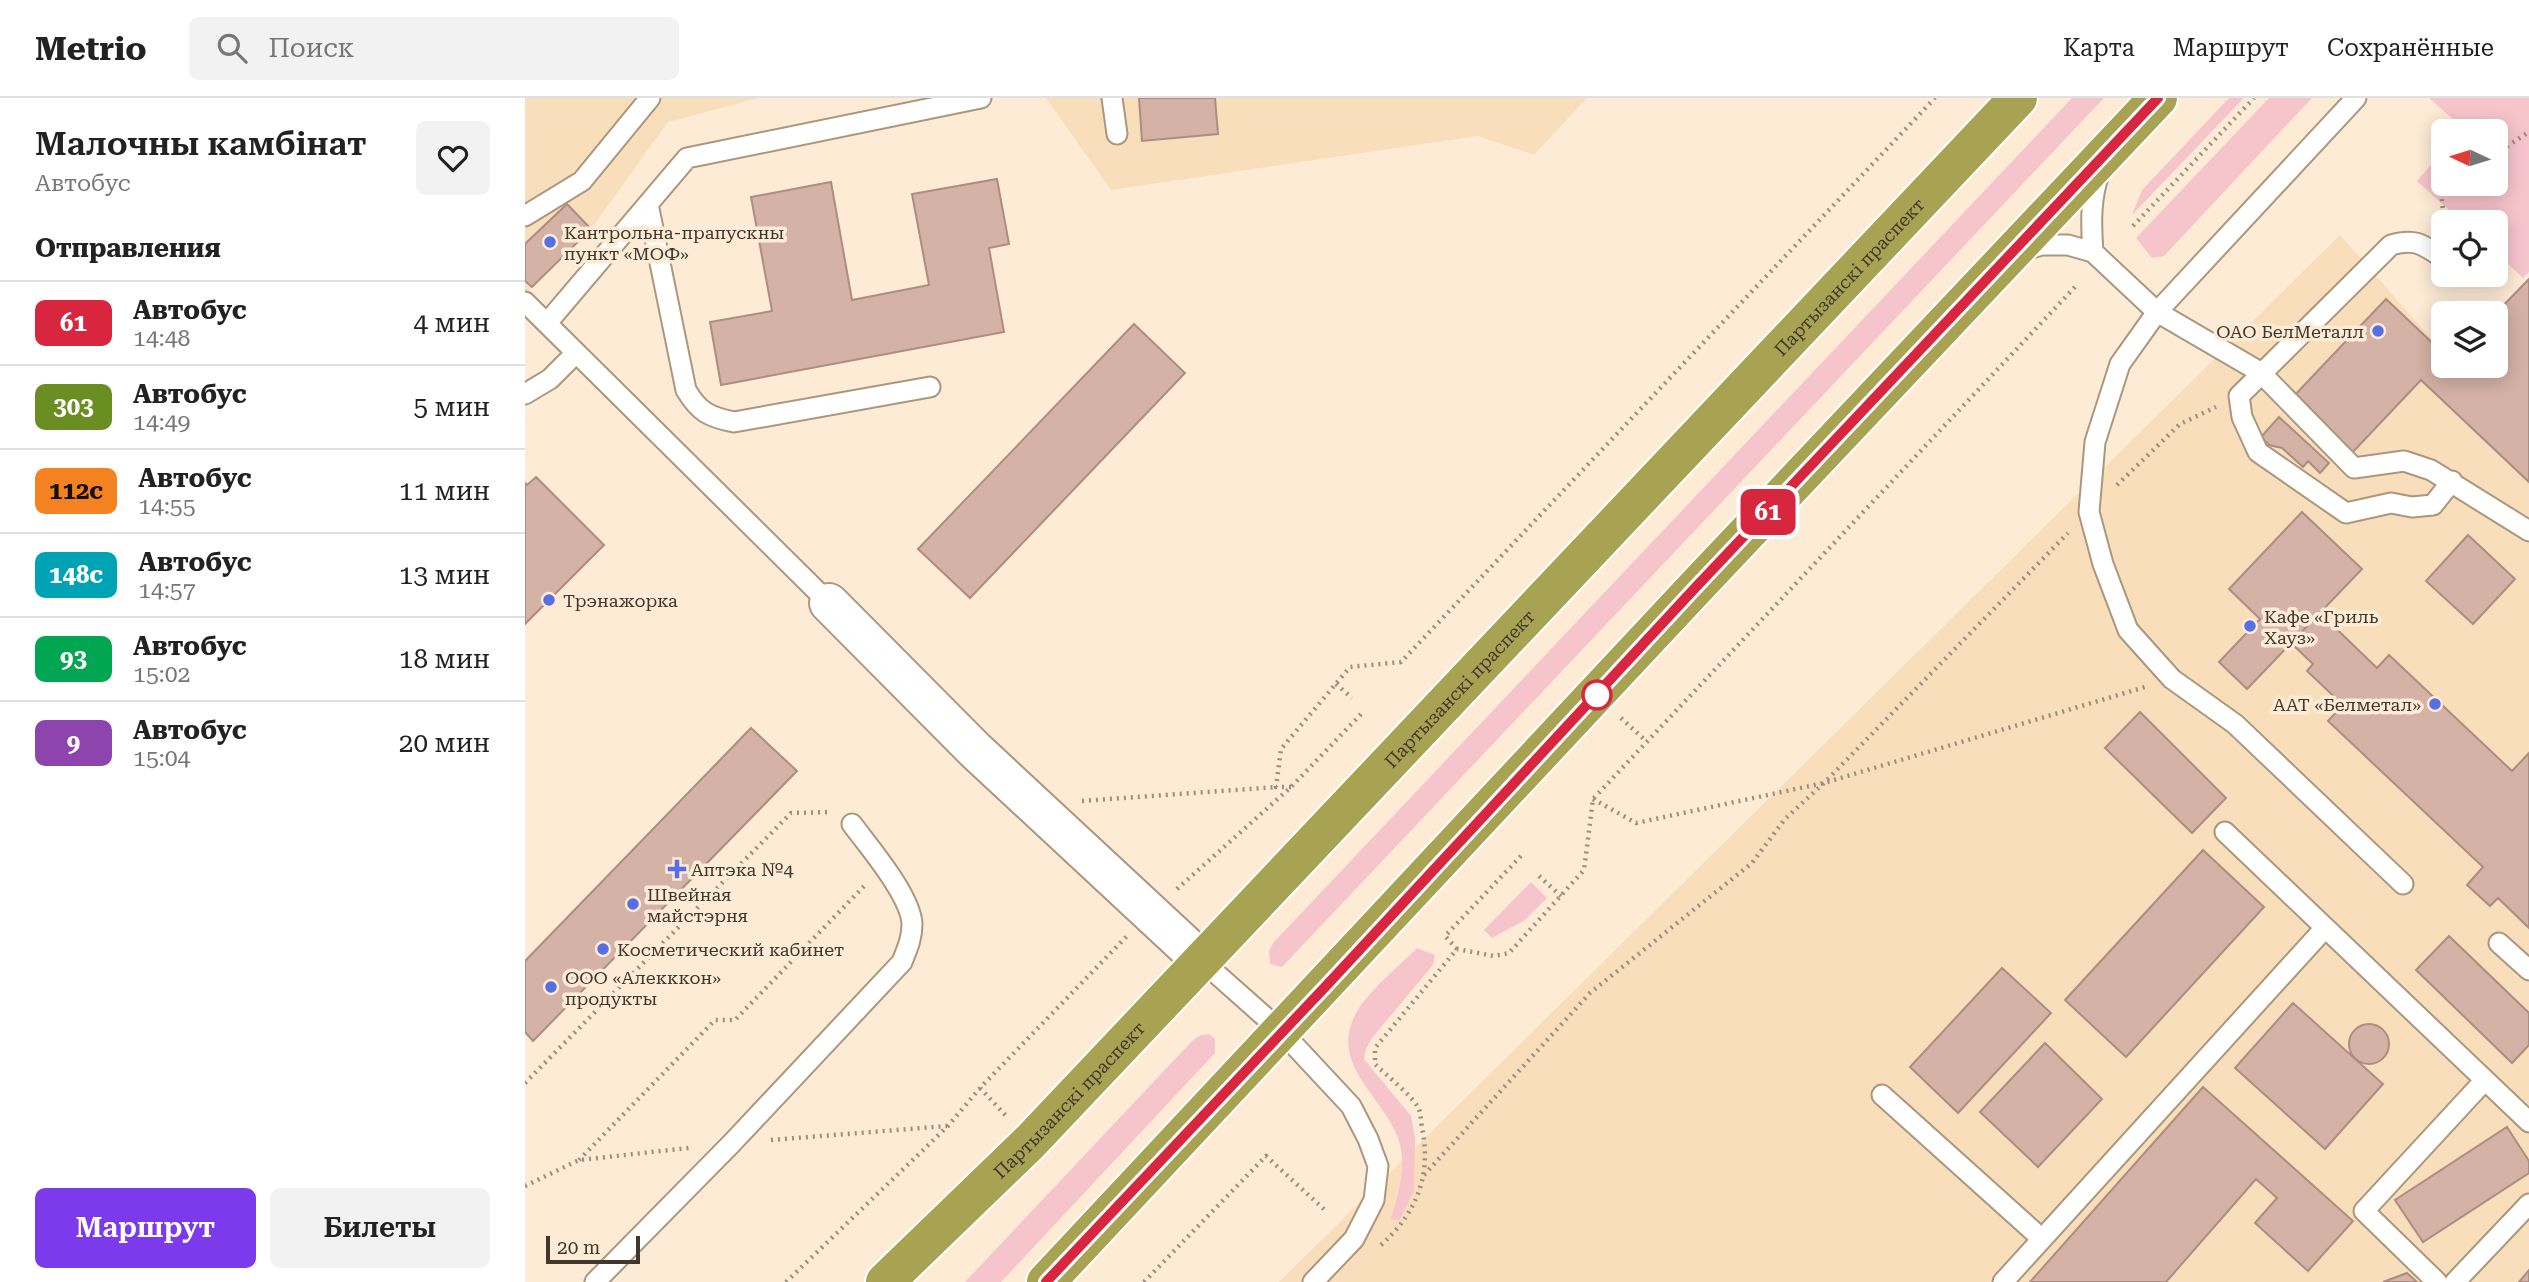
<!DOCTYPE html>
<html lang="ru">
<head>
<meta charset="utf-8">
<style>
  :root { --surface:#fff; --page:#f2f2f2; --text:#222; --muted:#767676; --line:#e0e0e0; --accent:#7c3aed }
  body { margin:0; font-family:"Roboto Serif",serif; background:var(--page); color:var(--text); height:100vh; display:flex; flex-direction:column; font-size:26px; white-space:nowrap }
  * { box-sizing:border-box; margin:0 }
  p { font-size:23px; color:var(--muted) }
  .icon { flex:none; width:38px; height:38px; fill:none; stroke:currentColor; stroke-width:2; stroke-linecap:round; stroke-linejoin:round }
  .map { position:relative; flex:1; overflow:hidden }
  .sheet { display:flex; flex-direction:column; background:var(--surface); width:525px }
  .sheet>* { flex:none }
  .badge { padding:0 14px; border-radius:10px; font-size:24px; line-height:46px }
  .needle { width:46px; rotate:274deg }
  .buttons { position:absolute; left:1906px; top:21px; display:grid; gap:14px }
  .buttons a { display:grid; place-items:center; width:77px; height:77px; border-radius:10px; background:var(--surface); box-shadow:0 4px 18px #0003; font-size:35px }
  .scale { position:absolute; left:21px; bottom:18px; width:94px; box-sizing:border-box; padding-left:7px; border:4px solid #40372d; border-top:0; font-size:19px; line-height:24px; white-space:nowrap; color:#40372d; -webkit-text-stroke:5px #fdebd5; paint-order:stroke }
  .map>.badge { position:absolute; translate:-50% -50%; box-shadow:0 0 0 4px #fff }
  h2 { padding:0 35px; font-size:26px; line-height:63px }
  .round { display:grid; place-items:center; flex:none; width:74px; height:74px; border-radius:10px; background:var(--page) }
  .head { display:flex; align-items:center; justify-content:space-between; height:119px; padding:0 35px }
  h1 { font-size:33px; font-weight:600; line-height:52px }
  .primary-button { display:flex; gap:14px; margin-top:auto; padding:14px 35px }
  .primary-button a { flex:1; height:80px; border-radius:10px; background:var(--accent); color:#fff; font-size:28px; font-weight:600; line-height:80px; text-align:center }
  .primary-button a+a { background:var(--page); color:var(--text) }
  ul { padding:0; list-style:none }
  li { display:flex; align-items:center; gap:21px; height:84px; padding:0 35px; border-top:2px solid var(--line) }
  li div { flex:1 }
  li b { display:block; font-size:26px }
  li em { font-style:normal }
  li .badge { min-width:77px; font-weight:700; text-align:center }
  header { display:flex; align-items:center; gap:42px; box-sizing:border-box; height:98px; padding:0 35px; background:var(--surface); border-bottom:2px solid var(--line) }
  header strong { font-size:33px }
  nav { display:flex; gap:38px; margin-inline-start:auto; font-size:24px }
  .search { width:490px; height:63px; background:var(--page); display:flex; align-items:center; gap:18px; box-sizing:border-box; padding:0 24px; border-radius:10px; color:var(--muted); font-size:26px }
  main { display:flex; flex:1; min-height:0 }
  .map>svg:first-child { display:block }
</style>
</head>
<body>
<header>
<strong>Metrio</strong>
<div class="search"><svg class="icon" aria-label="search" viewBox="0 0 24 24"><circle cx="10" cy="10" r="6"/><path d="M15 15l6 6"/></svg>Поиск</div>
<nav><a>Карта</a><a>Маршрут</a><a>Сохранённые</a></nav>
</header>
<main>
<section class="sheet">
<div class="head"><div><h1>Малочны камбінат</h1><p>Автобус</p></div><a class="round"><svg class="icon" aria-label="heart" viewBox="0 0 24 24"><path d="M12 20l-8-8c-3-5 5-10 8-4 3-6 11-1 8 4z"/></svg></a></div>
<h2>Отправления</h2>
<ul>
<li><span class="badge" style="background:#d7263d;color:#fff">61</span><div><b>Автобус</b><p>14:48</p></div><em>4 мин</em></li>
<li><span class="badge" style="background:#6b8e23;color:#fff">303</span><div><b>Автобус</b><p>14:49</p></div><em>5 мин</em></li>
<li><span class="badge" style="background:#f58220;color:#111">112с</span><div><b>Автобус</b><p>14:55</p></div><em>11 мин</em></li>
<li><span class="badge" style="background:#00a3b4;color:#fff">148с</span><div><b>Автобус</b><p>14:57</p></div><em>13 мин</em></li>
<li><span class="badge" style="background:#00a651;color:#fff">93</span><div><b>Автобус</b><p>15:02</p></div><em>18 мин</em></li>
<li><span class="badge" style="background:#8e44ad;color:#fff">9</span><div><b>Автобус</b><p>15:04</p></div><em>20 мин</em></li>
</ul>
<div class="primary-button"><a>Маршрут</a><a>Билеты</a></div>
</section>
<div class="map">
<svg width="2004" height="1184" viewBox="0 0 2004 1184">
  <rect width="100%" height="100%" fill="#fdebd5"/>
  <path fill="#f9debc" d="M0 0H234L143 24 66 131 0 196Z
    M521 0H1062L1009 57 953 38 586 92Z
    M1815 137 1918 254V268H1970L2004 181V1184H754Z"/>
  <path fill="#f6c5cc" d="M1547 0H1579L757 869 745 866 744 852 749 844Z
    M1704 0H1719L1607 117 1617 92Z
    M1744 0H1787L1639 158 1627 160 1611 140Z
    M1904 0H2004V174L1998 180 1971 155 1970 124H1937L1892 83 1918 53V86H1970V33H1936L1938 30Z
    M1006 784 1022 800 1000 822 967 840 959 832Z
    M892 850 910 857 908 867 847 940 841 951 839 961 886 1018 890 1039 889 1093 874 1123 866 1121C873 1098 881 1071 875 1047 864 1002 803 969 830 917 842 894 873 869 892 850Z
    M684 936 690 941V955L476 1184H440L667 943 676 937Z"/>
  <path fill="#d4b2a5" stroke="#ae8d81" stroke-width="2" d="M614 0H690L693 36 617 43Z
    M472 81 484 146 464 150 479 234 196 287 185 224 247 213 226 99 306 84 327 202 404 187 387 96Z
    M42 106 66 131 7 189 0 183V146Z
    M2004 181V384L1896 282 1825 357 1766 301 1861 201 1918 255V268H1970V216Z
    M609 226 660 275 445 500 393 451Z
    M1754 319 1804 365 1795 375 1783 363 1778 369 1757 350 1744 347 1736 339Z
    M11 379 79 447 0 526V385L2 387Z
    M1777 414 1837 471 1722 591 1694 564 1735 521 1704 491Z
    M1943 437 1990 481 1948 526 1901 483Z
    M1795 515 1852 570 1864 557 1987 673 2004 655V830L1973 800 1965 808 1942 787 1958 769 1803 623 1818 607 1782 573 1788 566 1766 545Z
    M1615 614 1701 700 1667 735 1580 650Z
    M226 630 272 673 8 943 0 934V863Z
    M1678 752 1739 809 1601 959 1540 902Z
    M1924 838 2004 915V947L1987 965 1891 872Z
    M1477 870 1526 915 1433 1015 1385 969Z
    M1768 905 1858 986 1800 1051 1710 970Z
    M1824 946a20 20 0 1 1 40 0a20 20 0 1 1-40 0Z
    M1520 945 1577 1001 1513 1069 1455 1014Z
    M1678 989 1828 1123 1783 1173 1730 1125 1752 1100 1731 1081 1641 1184H1505Z
    M1982 1029 2004 1063V1075L1898 1144 1870 1102Z
    M2004 1172V1184H1994Z
    M1882 1175 1892 1184H1858Z"/>
  <g fill="none" stroke-linecap="round" stroke-linejoin="round">
    <defs>
      <path id="service" d="M587 0 592 36
        M1831 0 1632 214 1595 266 1570 344 1564 414 1578 466 1603 532 1647 581 1710 626 1878 786
        M123 106 161 292C174 314 184 319 209 324L405 289
        M0 118 57 83 125 0
        M1495 153 1517 147H1543L1568 154 1632 214 1735 274 1829 370 1879 363 1906 372 2004 433
        M1568 154C1566 126 1565 100 1575 73
        M1918 160C1897 146 1890 140 1866 147L1714 298 1717 319 1733 354 1821 415 1866 405 1887 409 1908 407 1927 383
        M0 204 304 505
        M22 225 162 60 456 0
        M0 296 25 281 51 255
        M1700 734 2004 1024
        M1974 845 2004 872
        M677 863 757 934 826 1008 843 1041 853 1068 849 1102 829 1141 788 1184
        M1357 997 1517 1141
        M70 1184 206 1046 377 864C382 851 387 841 387 826 386 798 344 749 327 726
        M1478 1184 1800 830
        M1912 1184 1839 1113 1960 982
        M1930 1184 2004 1106"/>
      <path id="minor" d="M304 505 450 652 677 863"/>
      <g id="trunk">
        <path id="s1" d="M360 1184 505 1044 1493 0"/>
        <path d="M521 1184 1170 490 1633 0"/>
      </g>
    </defs>
    <use href="#service" stroke="#ab977d" stroke-width="23"/>
    <use href="#minor" stroke="#ab977d" stroke-width="42"/>
    <use href="#trunk" stroke="#fff" stroke-width="42"/>
    <path stroke="#9b8e7e" stroke-width="4.5" stroke-dasharray="2 5" stroke-linecap="butt" d="M1970 56 2004 34
      M1919 124 1916 92 1925 86
      M1608 128 1729 0
      M1592 387 1655 326 1691 309
      M811 586 827 600
      M1096 620 1121 643
      M766 689H751L756 651 825 569 876 564 1410 0
      M1068 701 1111 725 1299 685 1620 589
      M557 703 751 689
      M1014 778 1036 798
      M652 791 766 689 839 613
      M932 851 920 838 996 758
      M0 985 266 715 306 714
      M455 990 483 1020
      M246 1042 422 1028
      M54 1062 190 922H210L342 785
      M899 1077 1065 895 1227 765 1260 721 1299 685 1543 435
      M0 1088 54 1062 164 1050
      M856 1147C891 1116 907 1077 897 1030 896 1024 896 1014 893 1009 886 997 861 977 850 966V950L932 851 969 858 984 855 1059 772 1068 701 1550 189
      M261 1184 423 1028 455 990 602 838
      M619 1184 741 1058 802 1114"/>
    <use href="#service" stroke="#fff" stroke-width="19"/>
    <use href="#minor" stroke="#fff" stroke-width="38"/>
    <use href="#trunk" stroke="#a8a352" stroke-width="38"/>
  </g>
  <g fill="none" stroke-linecap="round" stroke-linejoin="round">
    <defs>
      <path id="line" d="M521 1184 801 888 1170 490 1633 0"/>
    </defs>
    <use href="#line" stroke="#fff" stroke-width="16"/>
    <use href="#line" stroke="#d7263d" stroke-width="10"/>
  </g>
  <g fill="#586ee4" stroke="#fdebd5" stroke-width="2.5">
    <circle cx="25" cy="144" r="7"/>
    <circle cx="1853" cy="233" r="7"/>
    <circle cx="24" cy="502" r="7"/>
    <circle cx="1725" cy="528" r="7"/>
    <circle cx="1910" cy="606" r="7"/>
    <path d="M148.5 760.5h7v7h7v7h-7v7h-7v-7h-7v-7h7z"/>
    <circle cx="108" cy="806" r="7"/>
    <circle cx="78" cy="851" r="7"/>
    <circle cx="26" cy="889" r="7"/>
  </g>
  <circle fill="#fff" stroke="#d7263d" stroke-width="3.5" cx="1072" cy="597" r="14"/>
  <g text-anchor="middle" dominant-baseline="central" stroke-width="7" stroke-linejoin="round" paint-order="stroke">
    <g font-size="18" fill="#40372d" stroke="#fdebd5" text-anchor="start">
      <text x="39" y="134">Кантрольна-прапускны<tspan x="39" dy="21">пункт «МОФ»</tspan></text>
      <text x="1839" y="233" text-anchor="end">ОАО БелМеталл</text>
      <text x="38" y="502">Трэнажорка</text>
      <text x="1739" y="518">Кафе «Гриль<tspan x="1739" dy="21">Хауз»</tspan></text>
      <text x="1896" y="606" text-anchor="end">ААТ «Белметал»</text>
      <text x="166" y="771">Аптэка №4</text>
      <text x="122" y="796">Швейная<tspan x="122" dy="21">майстэрня</tspan></text>
      <text x="92" y="851">Косметический кабинет</text>
      <text x="40" y="879">ООО «Алекккон»<tspan x="40" dy="21">продукты</tspan></text>
    </g>
    <g font-size="18" fill="#40372d" stroke="#fdebd5">
      <text stroke="none"><textPath href="#s1" startOffset="1393">Партызанскі праспект</textPath></text>
      <text stroke="none"><textPath href="#s1" startOffset="826">Партызанскі праспект</textPath></text>
      <text stroke="none"><textPath href="#s1" startOffset="259">Партызанскі праспект</textPath></text>
    </g>
  </g>
</svg>
<div class="buttons">
<a><svg class="needle" viewBox="-14 -14 28 28"><path d="M0-13l5 13h-10z" fill="#e53935"/><path d="M0 13l5-13h-10z" fill="#767676"/></svg></a>
<a><svg class="icon" aria-label="locate" viewBox="0 0 24 24"><circle cx="12" cy="12" r="6"/><path d="M12 2v4M12 18v4M2 12h4M18 12h4"/></svg></a>
<a><svg class="icon" aria-label="layers" viewBox="0 0 24 24"><path d="M12 4l9 5-9 5-9-5zM3 14l9 5 9-5"/></svg></a>
</div>
<div class="scale">20 m</div>
<b class="badge" style="left:1243px;top:414px;background:#d7263d;color:#fff">61</b>
</div>
</main>
</body>
</html>
